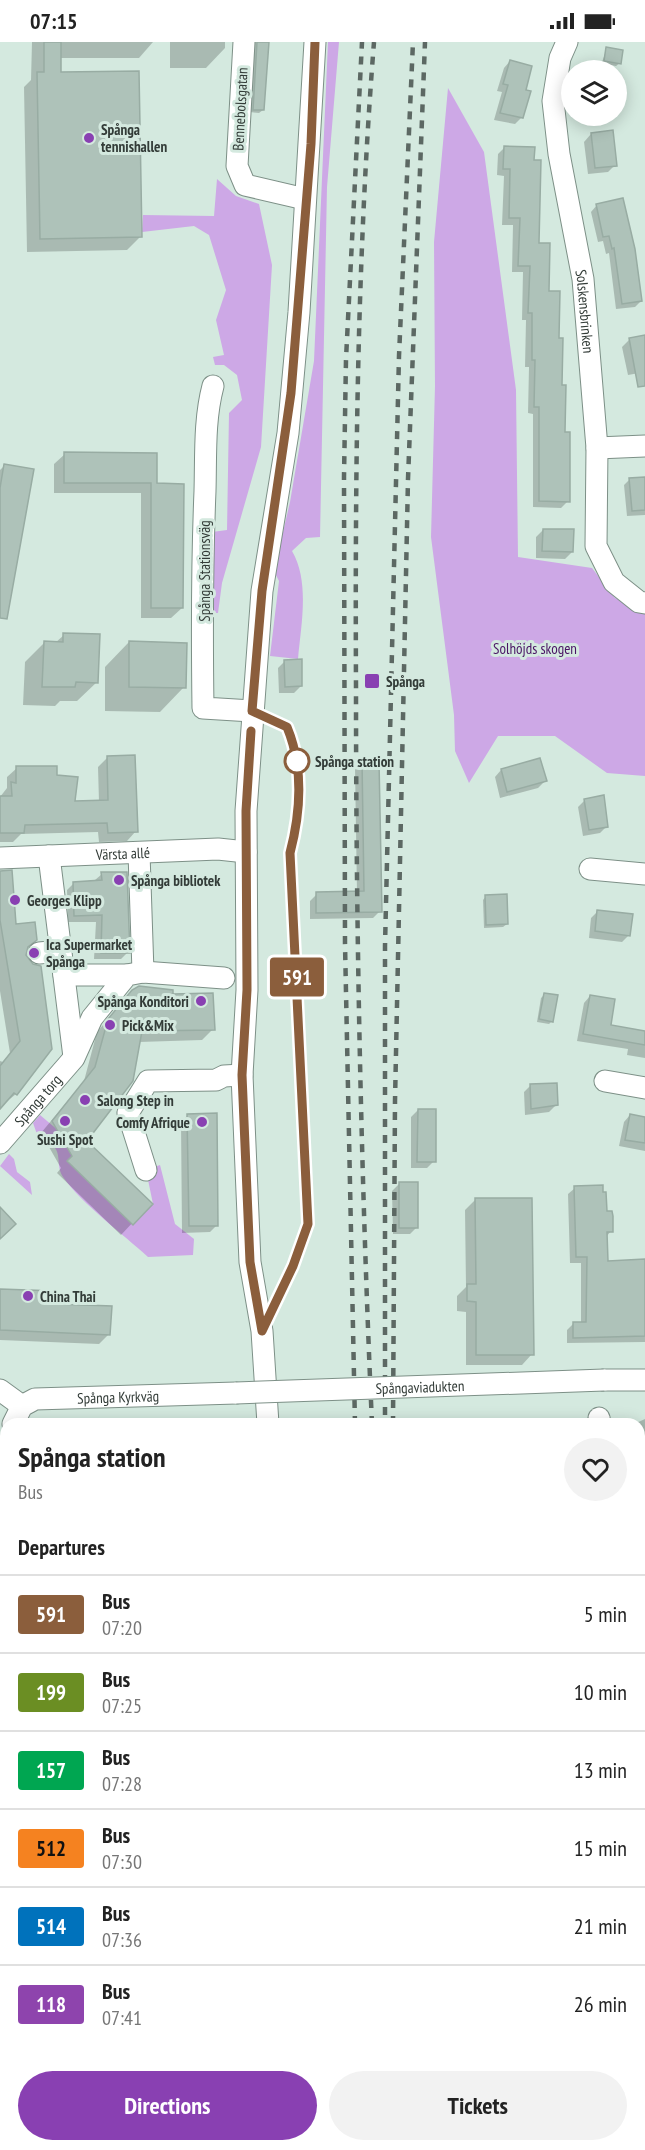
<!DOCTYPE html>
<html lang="en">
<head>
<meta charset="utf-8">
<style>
  :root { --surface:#fff; --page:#f2f2f2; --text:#222; --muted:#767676; --line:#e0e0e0; --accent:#8940b2 }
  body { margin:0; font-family:"PT Sans Narrow",sans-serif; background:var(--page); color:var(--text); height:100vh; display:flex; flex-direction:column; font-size:22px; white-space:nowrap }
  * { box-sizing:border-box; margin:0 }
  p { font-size:20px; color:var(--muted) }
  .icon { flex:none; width:33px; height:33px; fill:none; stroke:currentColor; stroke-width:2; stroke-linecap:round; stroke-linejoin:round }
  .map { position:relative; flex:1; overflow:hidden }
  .sheet { position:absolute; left:0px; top:1376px; width:645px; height:734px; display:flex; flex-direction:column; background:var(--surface); border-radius:18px 18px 0 0; box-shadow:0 3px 15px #0003 }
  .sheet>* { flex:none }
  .badge { padding:0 12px; border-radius:4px; font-size:21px; line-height:39px }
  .controls { position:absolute; left:561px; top:18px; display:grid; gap:12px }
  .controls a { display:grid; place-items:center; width:66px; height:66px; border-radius:50%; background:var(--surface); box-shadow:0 3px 15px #0003; font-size:30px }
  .map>.badge { position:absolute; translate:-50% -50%; box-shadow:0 0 0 3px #fff }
  h2 { padding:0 18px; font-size:22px; line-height:54px }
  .round { display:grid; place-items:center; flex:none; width:63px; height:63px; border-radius:32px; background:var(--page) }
  .summary { display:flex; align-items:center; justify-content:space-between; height:102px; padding:0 18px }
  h1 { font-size:28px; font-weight:800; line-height:45px }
  .cta { display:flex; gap:12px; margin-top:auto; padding:12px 18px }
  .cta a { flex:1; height:69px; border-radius:36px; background:var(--accent); color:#fff; font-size:24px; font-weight:800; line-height:69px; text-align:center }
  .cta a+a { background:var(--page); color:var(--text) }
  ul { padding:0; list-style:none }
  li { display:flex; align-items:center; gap:18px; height:78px; padding:0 18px; border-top:2px solid var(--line) }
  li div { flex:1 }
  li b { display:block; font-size:22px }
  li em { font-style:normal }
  li .badge { min-width:66px; font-weight:700; text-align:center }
  .status { display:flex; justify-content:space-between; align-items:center; height:42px; padding:0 30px; background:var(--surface); direction:ltr }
  .status svg { height:16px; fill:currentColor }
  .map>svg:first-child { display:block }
</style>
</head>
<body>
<div class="status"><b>07:15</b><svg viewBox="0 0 49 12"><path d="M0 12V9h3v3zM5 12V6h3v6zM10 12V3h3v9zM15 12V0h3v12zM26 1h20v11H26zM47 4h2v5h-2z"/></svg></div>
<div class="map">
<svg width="645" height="2108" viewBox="0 0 645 2108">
  <rect width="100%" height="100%" fill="#d4e9df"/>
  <path fill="#cda8e6" d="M328 0H339L327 145 320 495 306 496 292 509C310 540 301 583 298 617L270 614 279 539 274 529 290 460 314 319Z
    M448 46 484 110 516 348 518 515 592 526 615 556 645 567V734L607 731 555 694H498L469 741 455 709 454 673 431 495 435 344 434 200Z
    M217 137 236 154 259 162 272 223 261 405 222 541 218 571H212V490L227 488 229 371 242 358 237 333 224 323H215L213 315 224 313 216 278 226 248 209 193 194 184 142 190 143 173 214 174Z
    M40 1073 79 1106 67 1119 133 1182 153 1162 146 1128 160 1123 175 1182 194 1197 193 1213 148 1215C123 1192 82 1162 63 1135 53 1119 68 1106 38 1095L33 1081Z
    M9 1112 14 1117 17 1130 30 1140 32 1153 0 1124Z"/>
  <path fill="#0003" d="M32 0H153L139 16H60L59 32 140 195 127 208 27 210 24 45 31 38Z
    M170 0H225V6L206 26H170Z
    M253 0H267L263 68 259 71 250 70Z
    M607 6 620 21 616 24 605 22 604 28H577L584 21 601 23Z
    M510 19 524 49 522 75 515 82 494 78 502 50 497 49 504 26Z
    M591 92 615 123 608 130 588 132 584 100Z
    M505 105 538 203 558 298 568 459 561 466 533 465V372L528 371 529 325H525L526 278H522L523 230H512L513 183H502L504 134 497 133 498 112Z
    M597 163 641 259 635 265 616 267 609 211 606 212 603 199 598 200 591 170Z
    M629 298H645V330L628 333 622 305Z
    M65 412H155V443L182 566 171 576H141V451H54V422Z
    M5 423 0 567V428Z
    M645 436V473L627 474 624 443 630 437Z
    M543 488 572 510 565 517 536 516V495Z
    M64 593 97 640 77 659H60L55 664 23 663 25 620 44 601H55Z
    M129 600 184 645 160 670 105 669V625Z
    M285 619 301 644 294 651H279L278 626Z
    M108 715 136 789 127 799 99 800 98 790 21 792 13 800H0V755L7 746V735L17 726 55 734 73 761 99 760 98 725Z
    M362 719 380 869 373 876 310 877V859L317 852 357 851 355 726Z
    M501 728 545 739 538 746 500 756 495 735Z
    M585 758 607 784 600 791 583 794 578 765Z
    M102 832 128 910 121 917H94L96 880H68L67 848 74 841 95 838Z
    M0 836 15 883 36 898 26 908 25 913 50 1007 16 1052 0 1065V1019L3 1020 10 1011 0 949Z
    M486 854 507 882 503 885 484 886 483 858Z
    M598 869 629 893 622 900 589 896 591 876Z
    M132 949 172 953 213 987 202 998 139 1000 85 1099 150 1162 121 1193 57 1131 61 1126 41 1091 84 1039 97 990Z
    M544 953 552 979 549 982 537 980 541 956Z
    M590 954 609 984 645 991V1016L627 1013 628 1007 577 999 584 961Z
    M531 1043 556 1063 549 1070 525 1073 524 1050Z
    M418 1068 434 1119 427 1126H411V1075Z
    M188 1073 217 1183 210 1190 182 1191 181 1080Z
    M630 1073 645 1076V1109L619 1104 624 1080Z
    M399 1142 417 1185 410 1192H393L392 1149Z
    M575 1146 606 1171 611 1189 606 1195 607 1220 645 1218V1300L567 1301V1288L573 1282H581V1221H570L568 1152Z
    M475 1158 532 1312 522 1323H466V1270L457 1269V1254L466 1245 465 1168Z
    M0 1249 54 1263 109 1292 99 1302 0 1298Z
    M645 1377V1407L639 1408V1382H634Z
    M6 1692V1730L4 1732 0 1728V1699Z
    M639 1710H645V1791L642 1794H639Z
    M640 1809H645V2016H639Z
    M0 1894 6 1899V1907L0 1915Z
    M6 1976V2103H138L135 2108H0V1978Z
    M639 2028H645V2108H545V2103H639Z
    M454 2103H518L519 2108H454Z"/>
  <path fill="#aec2b9" stroke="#98aca3" stroke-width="1.5" d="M44 0H61V30L139 29 142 195 40 197 37 30H44Z
    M257 0H269L264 68H253Z
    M606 5 623 8 621 22 604 19Z
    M510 18 532 24 526 48 531 49 523 76 500 71 508 43 503 42Z
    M613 88 617 124 595 126 591 91Z
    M504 104 535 105 534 118H541L539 201H550L549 249H560L559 296H563L562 343H566L565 390H570V460L539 459V365H534L535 318H532V271H528L530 224H518L520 176H509L510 127H503Z
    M623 156 635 207 642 259 622 262 614 206 612 207 609 194 603 195 596 162Z
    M645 293V344L638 345 629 296Z
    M64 410 157 411V441L184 442 183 566H151V441H64Z
    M4 422 34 427 7 577 0 576V446Z
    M645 435V468L632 469 629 436Z
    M543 487H574L573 510 542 509Z
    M63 591 100 592 98 641 76 640 75 645H42L44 599 63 600Z
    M129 599 187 601 186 646 129 645Z
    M302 617V644L285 645 284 618Z
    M135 713 138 790 108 791 107 781 25 783 24 791H0V754H12L11 740 16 741V724H57V733L78 735 75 759 108 758 107 714Z
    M540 716 547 739 507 750 501 727Z
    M362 718 379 719 382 870 316 871V850L364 849Z
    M604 753 608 785 589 788 584 757Z
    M12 828 16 882 35 880 37 898 28 905 26 913 33 922 41 924 52 1007 17 1053 14 1051 0 1067V1024L20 999 0 878V829Z
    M101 830H127L130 911H101L102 873 74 874 73 840 102 838Z
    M507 852 508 882 486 883 485 853Z
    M597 868 633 872 630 894 595 889Z
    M139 944 173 948V952L213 951 215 988 142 989 133 1039 87 1099 153 1162 133 1183 67 1119 72 1114 52 1079 95 1025 108 977 132 948Z
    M544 951 558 953 553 980 539 977Z
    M590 953 615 957 611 983 645 989V1003L583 992Z
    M557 1041 558 1063 531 1067 530 1042Z
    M418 1067H436V1120H417Z
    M217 1071 218 1184H189L187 1072Z
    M630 1072 645 1075V1101L625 1098Z
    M399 1140H418V1186H399Z
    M603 1143V1150H606L607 1169H612L613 1174V1190H607L608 1219 645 1217V1294L573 1296V1280H586L587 1215H576L574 1144Z
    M475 1156H532L534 1313H476V1260L467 1259V1242H476Z
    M0 1165 16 1182 0 1197Z
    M0 1247 56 1249V1262L112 1264 110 1293 0 1288Z"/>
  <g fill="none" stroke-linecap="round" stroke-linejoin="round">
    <defs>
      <g id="minor">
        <path d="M244 0 237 124 245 143 305 157"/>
        <path id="s1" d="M567 0 560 16 553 59 559 112 583 237 597 406 596 504 614 540 639 560 645 561"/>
        <path d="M213 344C204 378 206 414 205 449 202 521 202 594 203 666L252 669"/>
        <path d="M597 406 645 404"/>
        <path d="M139 811 143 930"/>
        <path d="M49 814 74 1015"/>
        <path id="s2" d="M0 816 218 807 246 810"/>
        <path d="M590 827 645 832"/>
        <path d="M39 911 61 909"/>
        <path d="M64 933H127"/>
        <path d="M605 1039 645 1046"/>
        <path id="s3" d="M0 1101 74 1016 92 976 127 933 143 930 224 936"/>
        <path d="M146 1128 128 1071 148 1039 216 1038 224 1034 242 1033"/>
        <path d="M604 1338H645"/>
        <path d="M0 1348 22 1364"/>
        <path d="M599 1376 600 1382"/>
        <path id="s4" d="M13 1382 22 1364 35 1357 236 1351"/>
        <path d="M268 1382 262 1289 250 1220 242 1033 247 948 246 769 262 549 288 391 299 270 315 0"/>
        <path d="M0 1456 6 1454"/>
        <path d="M639 1548 645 1547"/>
        <path d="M639 1586 645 1668 639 1679"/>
        <path d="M0 1852 6 1857"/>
        <path d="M0 1940 6 1932"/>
        <path d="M639 2010H645"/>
        <path d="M461 2103V2108"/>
        <path d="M218 2108 221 2103"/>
        <path d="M631 2108V2103"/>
      </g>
    </defs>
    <use href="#minor" stroke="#7d9087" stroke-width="23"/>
    <use href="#minor" stroke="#fff" stroke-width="21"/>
    <path stroke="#5c6863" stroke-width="4.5" stroke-dasharray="8 8" stroke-linecap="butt" d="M385 1373V904L399 314 413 0
      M355 1382 345 902 344 435 346 317 362 0
      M372 1382C361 1136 356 891 356 646 355 430 357 215 374 0
      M393 1382 395 1059 408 437 425 0
      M382 2103V2108
      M395 2103V2108"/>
    <defs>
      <g id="minor-bridge">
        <path id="s5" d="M236 1351 604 1338"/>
      </g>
    </defs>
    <use href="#minor-bridge" stroke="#7d9087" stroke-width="23" stroke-linecap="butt"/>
    <use href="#minor-bridge" stroke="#fff" stroke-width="21"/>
  </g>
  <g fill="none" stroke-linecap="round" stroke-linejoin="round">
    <defs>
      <path id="line" d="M251 689 246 769 247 948 242 1033 250 1220 262 1289 293 1224 308 1182 290 811C301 769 304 726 287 685L252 669 262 549 291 351 311 102 315 0"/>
    </defs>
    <use href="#line" stroke="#fff" stroke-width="14"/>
    <use href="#line" stroke="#8b5e3c" stroke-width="9"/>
  </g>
  <g fill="#8940b2" stroke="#d4e9df" stroke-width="2">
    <circle cx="89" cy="96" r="6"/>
    <rect x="364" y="631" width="16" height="16" rx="3"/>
    <circle cx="119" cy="838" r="6"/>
    <circle cx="15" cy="858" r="6"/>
    <circle cx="34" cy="911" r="6"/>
    <circle cx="201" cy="959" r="6"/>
    <circle cx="110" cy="983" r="6"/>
    <circle cx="85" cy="1058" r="6"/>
    <circle cx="65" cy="1079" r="6"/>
    <circle cx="202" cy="1080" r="6"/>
    <circle cx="28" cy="1254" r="6"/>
  </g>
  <circle fill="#fff" stroke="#8b5e3c" stroke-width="3" cx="297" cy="719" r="12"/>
  <g text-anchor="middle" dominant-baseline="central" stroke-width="6" stroke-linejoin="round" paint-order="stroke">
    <g font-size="15" fill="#333c38" stroke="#d4e9df">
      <text transform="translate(240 67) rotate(-87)">Bennebolsgatan</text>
      <text stroke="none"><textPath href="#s1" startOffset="274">Solskensbrinken</textPath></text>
      <text transform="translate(204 529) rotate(-90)">Spånga Stationsväg</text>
      <text stroke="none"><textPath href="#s2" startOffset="123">Värsta allé</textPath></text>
      <text stroke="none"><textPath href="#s3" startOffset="57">Spånga torg</textPath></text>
      <text stroke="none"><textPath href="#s5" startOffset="184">Spångaviadukten</textPath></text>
      <text stroke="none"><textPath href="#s4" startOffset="118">Spånga Kyrkväg</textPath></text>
    </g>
    <g font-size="15" font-weight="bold" fill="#333c38" stroke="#d4e9df" text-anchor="start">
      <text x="101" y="87">Spånga<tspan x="101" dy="17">tennishallen</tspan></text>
      <text x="386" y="639">Spånga</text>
      <text x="131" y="838">Spånga bibliotek</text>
      <text x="27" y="858">Georges Klipp</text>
      <text x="46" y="902">Ica Supermarket<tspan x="46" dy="17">Spånga</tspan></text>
      <text x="189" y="959" text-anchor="end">Spånga Konditori</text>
      <text x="122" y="983">Pick&amp;Mix</text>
      <text x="97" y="1058">Salong Step in</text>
      <text x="190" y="1080" text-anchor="end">Comfy Afrique</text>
      <text x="65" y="1097" text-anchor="middle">Sushi Spot</text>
      <text x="40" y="1254">China Thai</text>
    </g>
    <g font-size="15" fill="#491464" stroke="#d4e9df">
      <text x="535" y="606">Solhöjds skogen</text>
    </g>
    <g font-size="15" font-weight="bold" fill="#333c38" stroke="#d4e9df" text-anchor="start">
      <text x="315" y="719">Spånga station</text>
    </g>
  </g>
</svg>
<div class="controls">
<a><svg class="icon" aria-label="layers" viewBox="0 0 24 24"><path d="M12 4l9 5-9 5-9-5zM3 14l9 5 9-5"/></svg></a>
</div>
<b class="badge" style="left:297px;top:935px;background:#8b5e3c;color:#fff">591</b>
<section class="sheet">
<div class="summary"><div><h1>Spånga station</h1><p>Bus</p></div><a class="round"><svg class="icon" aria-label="heart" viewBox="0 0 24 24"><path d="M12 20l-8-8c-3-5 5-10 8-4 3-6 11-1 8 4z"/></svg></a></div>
<h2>Departures</h2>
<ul>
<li><span class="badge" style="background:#8b5e3c;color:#fff">591</span><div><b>Bus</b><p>07:20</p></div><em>5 min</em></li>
<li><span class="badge" style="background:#6b8e23;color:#fff">199</span><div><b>Bus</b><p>07:25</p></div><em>10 min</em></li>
<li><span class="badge" style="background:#00a651;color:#fff">157</span><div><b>Bus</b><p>07:28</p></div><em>13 min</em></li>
<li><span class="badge" style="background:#f58220;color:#111">512</span><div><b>Bus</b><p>07:30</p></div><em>15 min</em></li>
<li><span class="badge" style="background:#0072bc;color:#fff">514</span><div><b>Bus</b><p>07:36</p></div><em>21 min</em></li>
<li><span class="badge" style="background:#8e44ad;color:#fff">118</span><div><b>Bus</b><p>07:41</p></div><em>26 min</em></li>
</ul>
<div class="cta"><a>Directions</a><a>Tickets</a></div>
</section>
</div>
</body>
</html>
